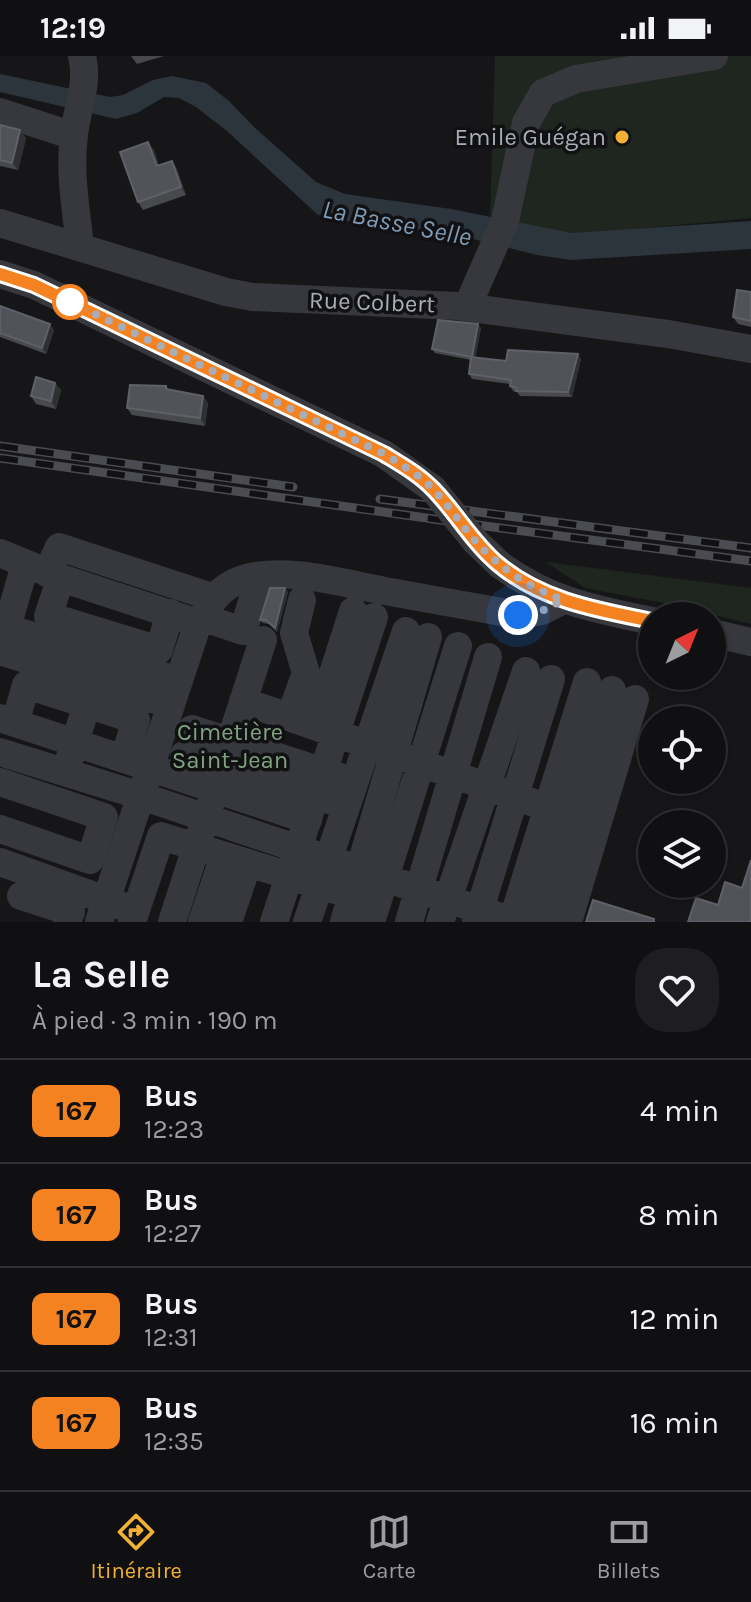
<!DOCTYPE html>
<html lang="fr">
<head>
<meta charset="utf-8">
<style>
  :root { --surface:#101012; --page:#1e1e20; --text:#f1f3f6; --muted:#9c9d9f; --line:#303032; --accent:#f2b134 }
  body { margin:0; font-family:Karla,sans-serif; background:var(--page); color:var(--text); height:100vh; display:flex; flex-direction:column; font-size:30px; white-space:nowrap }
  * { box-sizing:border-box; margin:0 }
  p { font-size:26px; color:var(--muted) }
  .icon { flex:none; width:44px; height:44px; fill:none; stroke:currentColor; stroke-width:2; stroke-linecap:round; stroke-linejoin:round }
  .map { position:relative; height:866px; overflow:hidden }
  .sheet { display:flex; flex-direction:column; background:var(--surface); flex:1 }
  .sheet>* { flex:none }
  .badge { padding:0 16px; border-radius:12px; font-size:28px; line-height:52px }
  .needle { width:52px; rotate:43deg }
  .tools { position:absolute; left:638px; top:546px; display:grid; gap:16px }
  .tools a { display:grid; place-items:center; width:88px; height:88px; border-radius:50%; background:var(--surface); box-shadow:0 2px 6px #0004,0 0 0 2px var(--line); font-size:40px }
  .you { position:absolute; width:40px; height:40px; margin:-20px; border:6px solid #fff; border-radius:50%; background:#1a73e8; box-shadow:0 0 0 12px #1a73e833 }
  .map>.badge { position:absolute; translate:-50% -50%; box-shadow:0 0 0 4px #fff }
  .round { display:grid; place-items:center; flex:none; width:84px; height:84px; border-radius:32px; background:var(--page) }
  .head { display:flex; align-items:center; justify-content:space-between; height:136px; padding:0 32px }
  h1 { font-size:38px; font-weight:700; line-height:60px }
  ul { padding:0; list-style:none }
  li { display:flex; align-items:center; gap:24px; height:104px; padding:0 32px; border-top:2px solid var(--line) }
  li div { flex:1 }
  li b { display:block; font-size:30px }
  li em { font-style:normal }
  li .badge { min-width:88px; font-weight:700; text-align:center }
  .status { display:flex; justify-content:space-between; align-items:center; height:56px; padding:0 40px; background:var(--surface); direction:ltr }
  .status svg { height:22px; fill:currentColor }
  .tab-bar { display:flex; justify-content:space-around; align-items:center; height:112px; border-top:2px solid var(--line); background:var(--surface); font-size:22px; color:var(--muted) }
  .tab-bar a { display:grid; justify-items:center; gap:4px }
  .tab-bar .on { color:var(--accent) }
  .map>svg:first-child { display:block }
</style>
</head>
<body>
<div class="status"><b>12:19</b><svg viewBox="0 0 49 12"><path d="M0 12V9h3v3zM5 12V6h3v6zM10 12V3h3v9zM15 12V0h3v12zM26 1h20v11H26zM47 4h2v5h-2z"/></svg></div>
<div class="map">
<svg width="751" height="866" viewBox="0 0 751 866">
  <rect width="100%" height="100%" fill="#161618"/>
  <path fill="#1e261f" d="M495 0H751V162L582 178 542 173 490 162Z
    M546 506 751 532V568L674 549 585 532Z"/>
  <path fill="#2c353c" d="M0 18 110 41 123 39 153 24 172 20 206 27 229 45 254 71 316 126 345 138 451 153 572 177 751 165V193L571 204 537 199 453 178 329 163 317 158 227 75 196 51 179 42 164 41 137 57 116 63 0 36Z"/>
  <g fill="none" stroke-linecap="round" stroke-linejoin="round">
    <path stroke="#37383d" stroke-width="28" d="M0 56 74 80
      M0 167 226 236 252 241 457 250 668 278 751 293
      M80 190C76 153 69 116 74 79 77 51 89 28 82 0
      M0 218 34 229 384 398 433 433
      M467 251 505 165 526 67 543 37 576 23 714 0
      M0 497 61 522 198 567
      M500 509C550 545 593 553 652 565
      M47 517 59 491 215 542
      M61 522 48 560 159 594 170 557
      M201 561 243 575 260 520
      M0 570 179 625
      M712 577 751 586
      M2 589 25 509
      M0 595 171 649
      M243 645 597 769
      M290 661 306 617 294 577 302 544
      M0 662 308 764
      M15 667 26 629 136 664 124 703
      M316 670 353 555
      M192 673 340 721
      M0 696 141 740 516 866
      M184 699 332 745
      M69 704 108 584
      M0 726 104 761 90 804 0 773
      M0 806 125 851
      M21 840 71 856 67 866
      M99 866 198 567C208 549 220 531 240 524 282 509 342 527 385 535 429 543 474 551 518 559L542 555 563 544
      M132 866 161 780 377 847
      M172 866 263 584
      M202 866 224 800
      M228 866 248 807
      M274 866 374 561
      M307 866 406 575
      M344 866 428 581
      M371 866 458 590
      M409 866 488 601
      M440 866 526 615
      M476 866 551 623
      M512 866 587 626
      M540 866 612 634
      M568 866 635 643"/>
    <defs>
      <path id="rail" d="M0 390 293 431
        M0 402 462 467 751 505
        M380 443 751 492"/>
    </defs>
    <use href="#rail" stroke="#4a4c52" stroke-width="9"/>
    <use href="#rail" stroke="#111113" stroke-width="6" stroke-dasharray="18" stroke-linecap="butt"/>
    <path stroke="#37383d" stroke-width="28" d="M433 433 476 486 500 509"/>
  </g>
  <path fill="#47494d" d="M131 0H164L137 8Z
    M0 69 26 82 18 114 0 110Z
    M154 94 159 110 172 105 177 113 186 139 143 154 138 146Z
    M751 236V271L738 268 733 261Z
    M0 250 54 274 46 298 0 281Z
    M481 272 475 302 506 305 581 303 572 341 520 340 517 336 513 335 510 330V328L472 323 469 318 471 304 435 297 432 293Z
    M55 327 61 334 56 353 36 348 31 340Z
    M166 330 169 334 203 340 208 347 205 370 132 359 127 352Z
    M285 532 288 536 277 576 269 568 263 567 260 564Z"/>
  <path fill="#2f3033" d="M20 74 26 82 18 114 12 107Z
    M148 86 154 94 162 118 157 110Z
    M172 105 177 113 186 139 181 131Z
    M50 268 54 274 46 298 42 292Z
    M478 268 481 272 475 305 472 301Z
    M578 298 581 303 572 341 568 336Z
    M55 327 61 334 56 353 51 345Z
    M203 340 208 347 205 370 200 362Z
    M285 532 288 536 277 576 275 572Z"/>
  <path fill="#525359" stroke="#5f6168" stroke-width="2" d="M0 69 20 74 12 107 0 104Z
    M148 86 157 110 172 105 181 131 138 146 120 96Z
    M737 234 751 236V265L733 261Z
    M0 250 50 268 42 292 0 277Z
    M438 264 478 268 472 301 432 293Z
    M508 294 578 298 568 336 516 335 517 332 510 330 511 324 469 318 471 301 506 305Z
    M36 321 55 327 51 345 31 340Z
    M130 329 166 330V333L203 340 200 362 127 352Z
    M270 532H285L275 572 266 564H260Z
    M751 804V866H688L696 842 718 849 725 826 742 832Z
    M593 844 654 863V866H586Z"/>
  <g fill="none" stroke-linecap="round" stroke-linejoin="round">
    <defs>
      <path id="line" d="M0 218 34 229 384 398C402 409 420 419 434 434 457 458 473 487 498 508 542 545 598 554 652 565"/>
    </defs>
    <use href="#line" stroke="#fff" stroke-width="18"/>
    <use href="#line" stroke="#f58220" stroke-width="12"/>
    <path stroke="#a8adb8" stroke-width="8" stroke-dasharray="0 14.4" d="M70 246 384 398C402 409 420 419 434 434 450 451 462 470 477 487 501 513 530 532 563 544L542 555 518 559"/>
  </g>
  <circle fill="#f2b134" stroke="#111113" stroke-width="3" cx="622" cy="81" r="8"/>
  <circle fill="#fff" stroke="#f58220" stroke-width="4" cx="70" cy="246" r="16"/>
  <g text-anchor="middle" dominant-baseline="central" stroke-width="7" stroke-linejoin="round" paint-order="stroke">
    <g font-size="24" fill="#a8adb8" stroke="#111113" text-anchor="end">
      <text x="606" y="81">Emile Guégan</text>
    </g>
    <g font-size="24" fill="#a8adb8" stroke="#111113">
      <text transform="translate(372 246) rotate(2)">Rue Colbert</text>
    </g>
    <g font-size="24" fill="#7fa381" stroke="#111113">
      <text x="230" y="676">Cimetière<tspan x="230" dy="28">Saint-Jean</tspan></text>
    </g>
    <g font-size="26" font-style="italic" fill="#7f9bb3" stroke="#111113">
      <text transform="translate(397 167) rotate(11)">La Basse Selle</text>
    </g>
  </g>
</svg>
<div class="tools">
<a><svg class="needle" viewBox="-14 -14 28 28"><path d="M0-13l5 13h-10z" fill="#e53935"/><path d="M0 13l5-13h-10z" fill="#9c9d9f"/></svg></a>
<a><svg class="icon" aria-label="locate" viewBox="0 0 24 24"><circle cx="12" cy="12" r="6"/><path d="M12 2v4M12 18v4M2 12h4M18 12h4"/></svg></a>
<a><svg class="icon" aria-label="layers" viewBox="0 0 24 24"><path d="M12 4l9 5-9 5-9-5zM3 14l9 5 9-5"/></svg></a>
</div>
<div class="you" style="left:518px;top:559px"></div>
</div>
<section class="sheet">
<div class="head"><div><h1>La Selle</h1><p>À pied · 3 min · 190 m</p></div><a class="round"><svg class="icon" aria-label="heart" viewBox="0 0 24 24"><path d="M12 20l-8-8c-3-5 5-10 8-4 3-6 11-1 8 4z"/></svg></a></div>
<ul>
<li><span class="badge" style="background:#f58220;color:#111">167</span><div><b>Bus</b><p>12:23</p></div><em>4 min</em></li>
<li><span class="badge" style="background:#f58220;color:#111">167</span><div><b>Bus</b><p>12:27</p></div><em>8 min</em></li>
<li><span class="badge" style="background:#f58220;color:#111">167</span><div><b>Bus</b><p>12:31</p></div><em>12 min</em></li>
<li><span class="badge" style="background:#f58220;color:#111">167</span><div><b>Bus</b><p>12:35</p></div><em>16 min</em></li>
</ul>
</section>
<nav class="tab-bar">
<a class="on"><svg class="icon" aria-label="directions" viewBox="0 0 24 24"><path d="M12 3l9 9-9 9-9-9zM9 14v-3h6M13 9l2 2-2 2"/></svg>Itinéraire</a>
<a><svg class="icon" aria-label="map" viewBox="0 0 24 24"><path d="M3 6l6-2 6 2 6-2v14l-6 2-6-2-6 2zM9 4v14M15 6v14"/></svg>Carte</a>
<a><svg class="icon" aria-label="tickets" viewBox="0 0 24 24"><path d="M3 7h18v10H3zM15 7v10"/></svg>Billets</a>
</nav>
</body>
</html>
